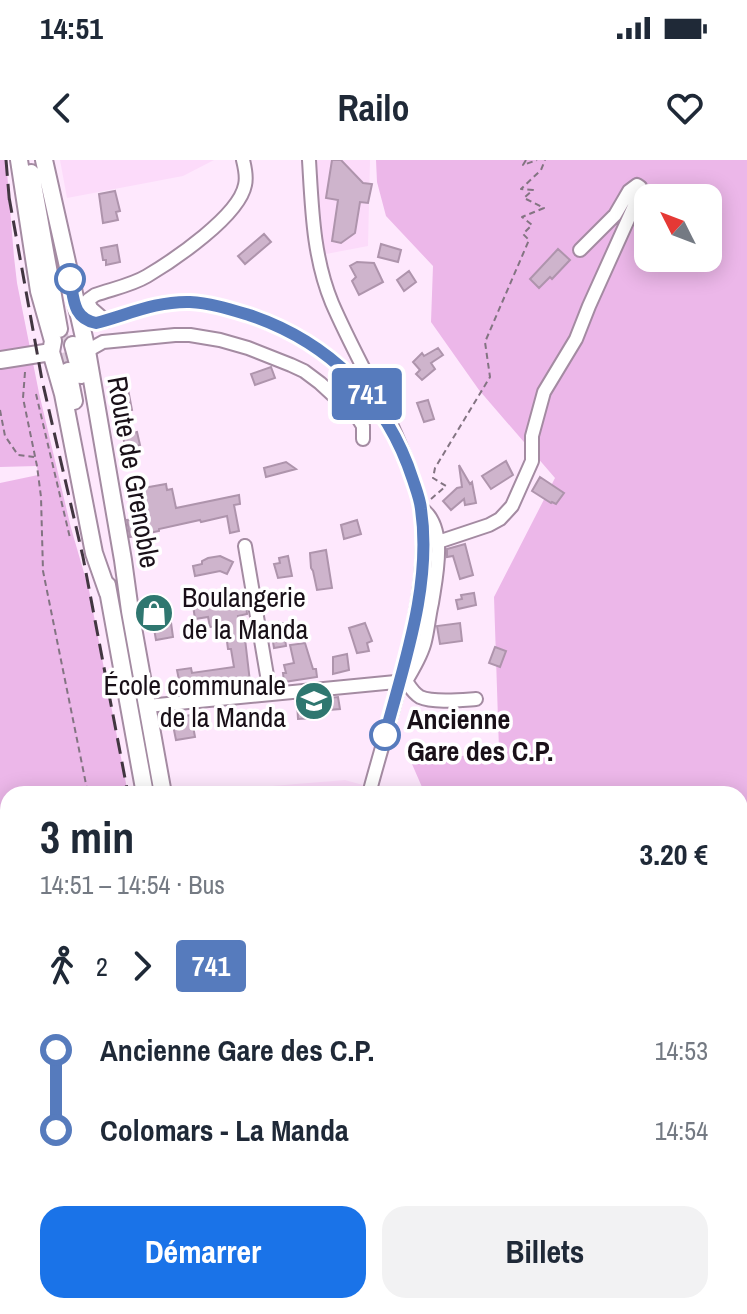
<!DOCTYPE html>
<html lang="fr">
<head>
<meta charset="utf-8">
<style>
  :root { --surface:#fff; --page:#f2f2f3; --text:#1f2937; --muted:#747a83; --accent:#1a73e8 }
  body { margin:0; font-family:"Archivo Narrow",sans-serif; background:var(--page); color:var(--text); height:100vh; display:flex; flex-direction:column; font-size:30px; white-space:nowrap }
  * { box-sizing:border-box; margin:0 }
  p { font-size:26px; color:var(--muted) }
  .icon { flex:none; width:44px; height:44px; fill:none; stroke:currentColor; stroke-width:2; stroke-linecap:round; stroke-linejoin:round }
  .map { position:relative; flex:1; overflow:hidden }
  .side { position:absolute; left:0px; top:626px; width:748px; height:528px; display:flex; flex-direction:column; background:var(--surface); border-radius:24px 24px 0 0; box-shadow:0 4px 20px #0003 }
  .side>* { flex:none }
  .badge { padding:0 16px; border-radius:6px; font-size:28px; line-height:52px }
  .needle { width:52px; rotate:312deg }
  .fabs { position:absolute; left:634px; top:24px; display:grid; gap:16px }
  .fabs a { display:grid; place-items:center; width:88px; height:88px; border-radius:16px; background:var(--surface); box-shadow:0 4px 20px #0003; font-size:40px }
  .map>.badge { position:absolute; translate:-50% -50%; box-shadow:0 0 0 4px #fff }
  .legs { display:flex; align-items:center; gap:12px; height:88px; padding:0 40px; font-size:26px }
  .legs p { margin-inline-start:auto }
  .headline { display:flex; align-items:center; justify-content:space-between; height:136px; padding:0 40px }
  h1 { font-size:44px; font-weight:700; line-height:60px }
  .cta { display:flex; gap:16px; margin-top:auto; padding:16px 40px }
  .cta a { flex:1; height:92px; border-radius:24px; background:var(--accent); color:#fff; font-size:32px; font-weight:700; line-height:92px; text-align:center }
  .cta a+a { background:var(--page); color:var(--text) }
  ul { padding:0 40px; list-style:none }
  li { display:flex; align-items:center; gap:28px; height:80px; font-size:30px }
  li i { display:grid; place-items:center; width:12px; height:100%; margin:0 10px; background:currentColor }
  li i::after { content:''; width:20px; height:20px; margin:-10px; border:6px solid; border-radius:50%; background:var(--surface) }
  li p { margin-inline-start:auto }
  li:first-child i { background:linear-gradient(#0000 50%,currentColor 0) }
  li:last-child i { background:linear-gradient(currentColor 50%,#0000 0) }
  .status { display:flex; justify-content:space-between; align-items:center; height:56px; padding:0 40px; background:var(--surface); direction:ltr }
  .status svg { height:22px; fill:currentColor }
  header { display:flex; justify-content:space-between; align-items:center; height:104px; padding:0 40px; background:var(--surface); font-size:36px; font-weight:700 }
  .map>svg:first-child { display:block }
</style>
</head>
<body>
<div class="status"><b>14:51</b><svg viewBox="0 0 49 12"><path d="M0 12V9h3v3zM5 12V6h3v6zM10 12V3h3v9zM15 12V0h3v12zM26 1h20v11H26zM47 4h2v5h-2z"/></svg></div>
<header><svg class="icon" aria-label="back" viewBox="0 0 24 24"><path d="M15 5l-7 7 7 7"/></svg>Railo<svg class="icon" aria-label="heart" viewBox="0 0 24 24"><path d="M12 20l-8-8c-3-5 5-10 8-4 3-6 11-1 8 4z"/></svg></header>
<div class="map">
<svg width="747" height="1154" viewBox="0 0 747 1154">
  <rect width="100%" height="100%" fill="#fee8fd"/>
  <path fill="#fcdbfa" d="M60 0H214L183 16 67 38Z
    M314 0H370L368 86 326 94 321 79Z
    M345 620 395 634H175Z"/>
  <path fill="#ecb7e9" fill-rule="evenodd" d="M0 0H6L14 97 17 123 39 233 71 368 89 430 128 634H8V854L0 822V323L38 315 37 306 0 307Z
    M376 0H747V1154H353L351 1146H740V634H425L412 604 499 590 494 437 555 318 479 230 431 162 433 106 386 56 377 22ZM648 38H708V98H648Z
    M58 1146H235L236 1154H59Z"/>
  <path fill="#65c1b7" d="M0 822 8 854V1146H58L59 1154H0Z"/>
  <path fill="#ceb4cc" stroke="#ae94ac" stroke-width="2" d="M332 0H341L363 23 372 24 368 43 360 42 355 73 341 83 332 81 338 40 326 38Z
    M115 31 120 51 116 52 118 60 103 63 99 34Z
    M264 74 271 82 245 104 238 96Z
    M381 84 401 90 398 102 378 97Z
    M117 85 120 102 106 105V100H103L101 88Z
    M558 89 570 100 552 119 550 117 539 128 530 119Z
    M357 102 374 103 383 122 359 135 352 121 356 117 350 106Z
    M409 111 416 122 404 131 397 120Z
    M438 188 443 195 431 203 435 209 422 220 416 214 420 210 413 202 422 193 424 196Z
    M271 207 275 218 255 225 251 214Z
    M127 224 132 250 117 252 113 226Z
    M428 240 434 259 424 262 417 243Z
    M137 272 140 285 125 288 123 275Z
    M506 301 513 315 491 329 482 316Z
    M286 302 296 309 266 317 264 308Z
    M459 305 470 324 472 322 476 343 465 345 464 339 451 350 443 341 457 328 462 327Z
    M540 317 564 333 556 344 552 342 551 343 532 331Z
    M166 324 167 330 172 329 176 348 239 335 240 344 234 345 239 371 230 373 227 356 201 362 200 360 159 369V371L130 377 127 360 137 359 132 330Z
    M357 360 361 374 344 379 341 365Z
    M465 384 473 415 460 419 453 396 447 397V389Z
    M326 390 332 428 317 430 313 411 311 408 310 393Z
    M220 396 233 402 227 414 220 411 195 416 193 406 202 404V401L208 398Z
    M288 396 292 416 278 418 274 404 280 403 279 398Z
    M474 433 476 445 458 449 456 440 462 439 461 435Z
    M168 441 173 477 156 480 153 463 144 464 141 446Z
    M222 441 223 446 246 443 247 454 238 456 243 479H245L250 522 242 523V519H232L208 524V522L180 525 177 510 191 508 192 513 234 507 231 489H228L226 474 222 475 219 466 210 467 208 457 195 459 193 445Z
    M278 462V463H283L286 486 274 488 270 463Z
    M365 463 372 481 367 483 369 491 357 493 349 468Z
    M460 463 462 481 440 484 437 466Z
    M305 483 313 509H316L317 517 284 522 283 513H286L284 505 294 503 290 485Z
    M495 487 506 491 500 507 489 503Z
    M347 494 349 510 333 514V497Z
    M338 537 340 549 315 551 316 558 298 559 297 541Z
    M191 555 195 577 176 580 173 565H176L175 558Z"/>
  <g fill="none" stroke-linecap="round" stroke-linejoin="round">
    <path stroke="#dcc8db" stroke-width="16" stroke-dasharray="16 8" stroke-linecap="butt" d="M59 169 68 211"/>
    <defs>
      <path id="minor" d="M309 0C312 49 313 97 332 143 357 201 391 254 411 314 414 325 420 337 421 349 433 435 391 550 369 634
        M78 153 89 162 96 163C126 155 153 143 185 142 205 142 225 147 245 154 298 171 345 202 378 248
        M106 161 91 148 88 140 95 135C112 129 132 125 147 116 174 100 239 56 245 25 247 17 245 8 243 0
        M87 191 103 182 175 175H190L220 180 248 188 291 205 304 211 320 223 358 258 363 266V279
        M438 382 489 365 500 359 512 346 532 301V276L544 232 576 179 589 146 635 44 640 27 637 25 629 31 615 55 580 90
        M245 386 270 533
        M406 521C413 509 422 495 425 481 428 469 429 456 432 443 436 416 448 367 421 348
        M406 521C410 527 413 533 420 537 433 543 461 540 476 539
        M147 546 406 521"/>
      <path id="major" d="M19 0 39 131 53 181 51 192 63 234 94 393 108 433
        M44 0 87 191 123 400 130 451 163 634
        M31 13 59 169
        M73 185 81 215
        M0 200 51 192
        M68 211 74 241
        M107 425 145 634
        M248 1146 249 1154
        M267 1146 268 1154"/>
    </defs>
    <use href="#minor" stroke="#a48ba2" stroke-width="16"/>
    <use href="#major" stroke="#a48ba2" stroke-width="20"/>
    <path stroke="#837482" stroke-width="2" stroke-dasharray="6 4" stroke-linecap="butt" d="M526 0 523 5 537 0
      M25 212 23 238 37 306 41 337 43 411 88 634
      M36 234 70 378
      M0 250 5 276 18 295 34 297
      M431 339 446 326 433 318 435 308 490 217 485 182 529 80 523 74 532 65 522 57 544 48 524 38 533 30 521 29 541 10 545 0
      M208 1146 210 1154"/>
    <use href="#minor" stroke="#fff" stroke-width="12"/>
    <use href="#major" stroke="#fff" stroke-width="16"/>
    <path stroke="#423641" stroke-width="3" stroke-dasharray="16 8" stroke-linecap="butt" d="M6 0 10 48
      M9 37 42 220 83 397 128 634
      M235 1146 236 1154"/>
  </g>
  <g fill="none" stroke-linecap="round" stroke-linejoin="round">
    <defs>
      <path id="line-1" d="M70 119C74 138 72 158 96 163 127 155 156 141 190 142 210 143 229 149 249 155 329 182 387 239 413 320 416 329 420 339 421 349 432 425 404 503 385 575"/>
    </defs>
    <use href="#line-1" stroke="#fff" stroke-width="18"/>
    <use href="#line-1" stroke="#567bbd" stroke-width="12"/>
  </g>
  <defs>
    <symbol id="shop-disc" viewBox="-11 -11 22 22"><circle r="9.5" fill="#2f7770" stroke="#fff"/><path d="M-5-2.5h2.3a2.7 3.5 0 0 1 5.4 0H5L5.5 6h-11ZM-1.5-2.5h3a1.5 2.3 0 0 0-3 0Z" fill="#fff"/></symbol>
    <symbol id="school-disc" viewBox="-11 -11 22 22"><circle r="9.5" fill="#2f7770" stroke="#fff"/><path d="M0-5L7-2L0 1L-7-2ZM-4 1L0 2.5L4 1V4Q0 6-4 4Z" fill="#fff"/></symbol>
  </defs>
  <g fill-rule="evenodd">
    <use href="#shop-disc" x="132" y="431" width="44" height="44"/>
    <use href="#school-disc" x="292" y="519" width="44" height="44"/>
  </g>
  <g fill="#fff" stroke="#567bbd" stroke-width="4">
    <circle cx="70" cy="119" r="14"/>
    <circle cx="385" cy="575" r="14"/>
  </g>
  <g text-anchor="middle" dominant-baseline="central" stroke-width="7" stroke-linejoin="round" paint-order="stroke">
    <g font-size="28" fill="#191018" stroke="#fff">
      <text transform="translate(134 312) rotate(80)">Route de Grenoble</text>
    </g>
    <g font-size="28" fill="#191018" stroke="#fff" text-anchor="start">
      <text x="182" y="437">Boulangerie<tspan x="182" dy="32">de la Manda</tspan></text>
      <text x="286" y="525" text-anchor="end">École communale<tspan x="286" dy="32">de la Manda</tspan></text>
    </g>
    <g font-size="28" font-weight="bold" fill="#191018" stroke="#fff" text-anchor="start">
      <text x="407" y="559">Ancienne<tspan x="407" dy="32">Gare des C.P.</tspan></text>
    </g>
  </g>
</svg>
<div class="fabs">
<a><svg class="needle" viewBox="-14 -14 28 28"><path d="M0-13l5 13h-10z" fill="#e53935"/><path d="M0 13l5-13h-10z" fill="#747a83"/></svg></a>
</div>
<b class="badge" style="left:367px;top:234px;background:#567bbd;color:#fff">741</b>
<section class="side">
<div class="headline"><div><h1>3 min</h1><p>14:51 – 14:54 · Bus</p></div><b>3.20 €</b></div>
<div class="legs"><svg class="icon" aria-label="walk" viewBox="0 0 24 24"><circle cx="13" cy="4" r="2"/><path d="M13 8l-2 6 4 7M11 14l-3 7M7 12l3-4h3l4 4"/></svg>2<svg class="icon" aria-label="forward" viewBox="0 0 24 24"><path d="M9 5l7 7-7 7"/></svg><b class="badge" style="background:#567bbd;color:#fff">741</b></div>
<ul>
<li><i style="color:#567bbd"></i><b>Ancienne Gare des C.P.</b><p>14:53</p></li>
<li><i style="color:#567bbd"></i><b>Colomars - La Manda</b><p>14:54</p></li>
</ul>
<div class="cta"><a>Démarrer</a><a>Billets</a></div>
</section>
</div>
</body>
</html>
